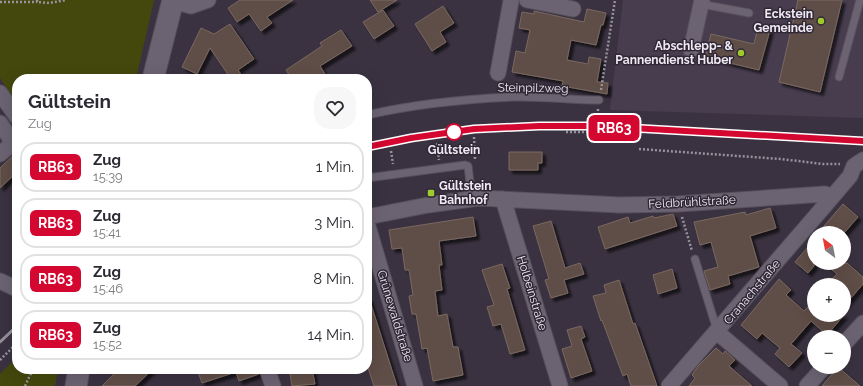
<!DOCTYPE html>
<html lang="de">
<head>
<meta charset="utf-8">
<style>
  :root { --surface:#fff; --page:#f7f7f7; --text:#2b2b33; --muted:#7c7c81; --line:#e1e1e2 }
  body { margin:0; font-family:Raleway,sans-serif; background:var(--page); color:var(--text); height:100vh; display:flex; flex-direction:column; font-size:15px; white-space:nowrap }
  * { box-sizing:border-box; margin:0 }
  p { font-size:13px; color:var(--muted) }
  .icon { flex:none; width:22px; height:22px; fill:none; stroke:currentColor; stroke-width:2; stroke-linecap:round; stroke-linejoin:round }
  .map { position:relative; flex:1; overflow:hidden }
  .drawer { position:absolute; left:12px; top:74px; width:360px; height:300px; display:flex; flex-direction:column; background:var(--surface); border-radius:16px; box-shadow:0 4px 16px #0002 }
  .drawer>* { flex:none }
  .badge { padding:0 8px; border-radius:6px; font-size:14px; line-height:26px }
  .needle { width:26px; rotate:328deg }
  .fabs { position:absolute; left:807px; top:226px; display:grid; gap:8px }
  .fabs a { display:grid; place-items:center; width:44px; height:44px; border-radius:50%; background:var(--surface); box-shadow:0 4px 16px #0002; font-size:20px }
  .map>.badge { position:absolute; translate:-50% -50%; box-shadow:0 0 0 2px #fff }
  .round { display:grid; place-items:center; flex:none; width:42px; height:42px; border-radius:16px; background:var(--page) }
  .summary { display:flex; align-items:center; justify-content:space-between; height:68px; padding:0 16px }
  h1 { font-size:19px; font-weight:700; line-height:30px }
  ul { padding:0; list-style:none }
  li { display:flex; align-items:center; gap:12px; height:50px; margin:0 8px 6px; padding:0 8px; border:2px solid var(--line); border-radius:16px }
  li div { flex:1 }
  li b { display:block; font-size:15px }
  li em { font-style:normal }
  li .badge { min-width:44px; font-weight:700; text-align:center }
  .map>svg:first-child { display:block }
</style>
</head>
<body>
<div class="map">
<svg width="863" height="386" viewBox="0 0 863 386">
  <defs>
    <filter id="shadow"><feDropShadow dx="3.5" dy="3.5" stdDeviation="1" flood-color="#0009"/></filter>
  </defs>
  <rect width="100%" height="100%" fill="#3a3240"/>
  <path fill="#473d4f" d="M623 0H863V118L610 110Z"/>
  <path fill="#44480d" d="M0 0H154L136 79H17V103L0 78Z
    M17 357V369H58L55 386H0V374Z"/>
  <path fill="#5f4e47" stroke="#7a6860" filter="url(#shadow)" d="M240 0H293L267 17 272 23 261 31 249 14 237 22 228 8Z
    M370 0H397L378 12Z
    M798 0H842L820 92 779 82Z
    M443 6 454 23 440 32 446 42 432 51 415 24Z
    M587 9 606 13 603 25H601L596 45 571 40 567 60 588 64 589 57 601 59 597 82 608 83 607 94 562 86 563 81 512 72 516 51 525 53 530 30 519 28 522 12 534 14V11L584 22Z
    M383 10 394 26 374 39 363 22Z
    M230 24 254 59 238 70 244 79H231L210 48 197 74 182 67 201 28 214 34Z
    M758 27 770 30 759 70 705 57 711 34 754 44Z
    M341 30 352 46 320 66 328 79H292L286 70 322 46 320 43Z
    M17 152V172L0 188V168Z
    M509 152H542V163H538V170H509Z
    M843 204 858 217 844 233H818Z
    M770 208 776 228 750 236 759 267 728 276 730 284 710 290 704 271 718 267 711 242 700 245 694 222 745 212 746 215Z
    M673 214 677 226 605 249 598 227 628 217 630 223 653 216 654 218Z
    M473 217 476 236 439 241 442 265H439L442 290 435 291 438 316 447 314 453 347H458L463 375 433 381 427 348 422 349 416 314H412L409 296 413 295 409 270H405L402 248 392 249 389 230Z
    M551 221 565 268 580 263 584 274 564 280 568 293 551 298 545 280 549 279 533 226Z
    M814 240V266L808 273 795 262Z
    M824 263H847L863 277V284L844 306V285H826L837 274Z
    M502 264 510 288 507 289 525 350 510 354 501 324 493 326 487 307 494 305 482 270Z
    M672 269 677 288 658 294 653 275Z
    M779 279 791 290 786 295 804 311 814 300V315H844L827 335 811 321 791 344 802 353 789 367 775 354 780 348 762 333 757 339 741 325Z
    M619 280 633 324 635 323 657 386H631L627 374 623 376 602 320 601 321 593 296 606 293 604 285Z
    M367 298H369L397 386H374L367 365Z
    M581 326 585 337 581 339 592 371 571 378 562 349 572 346 567 330Z
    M716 348 723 354 725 351 735 360 729 366 752 386H689L695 378 692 375 698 366Z
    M838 367 860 386H822Z
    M119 369H153L135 386H102Z
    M206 369H258L259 374 239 381 236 372 202 383 198 372Z
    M312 369 315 384 292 386 290 374Z"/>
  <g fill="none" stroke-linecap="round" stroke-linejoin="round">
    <defs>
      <path id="lane" d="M701 4 749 13
        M839 77 860 0
        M367 115C415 104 464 99 513 97 542 96 571 100 599 100
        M367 178 465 165 468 166 472 199
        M695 259 717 330"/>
      <path id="street" d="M527 0 573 9
        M173 1 191 6 208 0
        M691 50 702 0
        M498 73 511 1
        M0 93 17 117
        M0 123 13 143 0 154
        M503 199 560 386
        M367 217 428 205 478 198 620 205 678 204 825 194 832 197
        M367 223 415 386
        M0 281 17 289
        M717 332 780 386
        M844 344 863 323
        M267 369 273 386
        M669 386 827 203 850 176 854 166 863 160
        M807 386 824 367"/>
      <path id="secondary" d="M153 79 173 0
        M76 386 79 369"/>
    </defs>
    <use href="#lane" stroke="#57505c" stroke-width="9"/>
    <use href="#street" stroke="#57505c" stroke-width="17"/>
    <use href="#secondary" stroke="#57505c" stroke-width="23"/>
    <path stroke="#98929d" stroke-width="2.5" stroke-dasharray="2 2" stroke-linecap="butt" d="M37 0V2L49 3 66 0
      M0 2H37
      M601 90 615 0
      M566 132H597L598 109
      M474 137 475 159
      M437 143 439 160
      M639 149 781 159 823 164H840
      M391 151 393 164
      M682 217 692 251
      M0 360 17 343
      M25 386 33 369"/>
    <use href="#lane" stroke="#6b6372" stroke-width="7"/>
    <use href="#street" stroke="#6b6372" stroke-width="15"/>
    <use href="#secondary" stroke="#6b6372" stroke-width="21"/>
    <path stroke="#958f9a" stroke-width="3" d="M367 147 436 134 474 129 526 126 597 127 863 141
      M0 342 17 326"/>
  </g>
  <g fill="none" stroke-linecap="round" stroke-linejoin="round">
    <defs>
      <path id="line" d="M367 147 411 138 474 129 539 126H597L863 141"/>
    </defs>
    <use href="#line" stroke="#fff" stroke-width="9"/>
    <use href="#line" stroke="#d30730" stroke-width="6"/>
  </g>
  <g fill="#9fca2d" stroke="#302836" stroke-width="1.5">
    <circle cx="821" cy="21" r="4"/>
    <circle cx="741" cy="53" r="4"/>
    <rect x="427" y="189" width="8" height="8" rx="2"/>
  </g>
  <circle fill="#fff" stroke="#d30730" stroke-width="2" cx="454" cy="132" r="8"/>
  <g text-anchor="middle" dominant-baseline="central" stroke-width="3" stroke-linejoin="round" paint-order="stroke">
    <g font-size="12" font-weight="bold" fill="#efeaf3" stroke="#302836" text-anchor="end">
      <text x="813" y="14">Eckstein<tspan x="813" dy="14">Gemeinde</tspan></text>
      <text x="733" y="46">Abschlepp- &amp;<tspan x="733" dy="14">Pannendienst Huber</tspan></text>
      <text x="439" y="186" text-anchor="start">Gültstein<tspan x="439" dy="14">Bahnhof</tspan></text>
    </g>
    <g font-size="12" fill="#efeaf3" stroke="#302836">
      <text transform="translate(533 88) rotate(1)">Steinpilzweg</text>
      <text transform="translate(692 202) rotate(-3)">Feldbrühlstraße</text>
      <text transform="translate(752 292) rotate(-50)">Cranachstraße</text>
      <text transform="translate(532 293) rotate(73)">Holbeinstraße</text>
      <text transform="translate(395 316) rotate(73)">Grünewaldstraße</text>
    </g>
    <g font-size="12" font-weight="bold" fill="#efeaf3" stroke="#302836">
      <text x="454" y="150">Gültstein</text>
    </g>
  </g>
</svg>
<div class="fabs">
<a><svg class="needle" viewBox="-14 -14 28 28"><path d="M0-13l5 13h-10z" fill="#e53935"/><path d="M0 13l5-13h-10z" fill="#7c7c81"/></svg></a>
<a>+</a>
<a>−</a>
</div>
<b class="badge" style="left:614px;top:128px;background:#d30730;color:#fff">RB63</b>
<section class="drawer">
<div class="summary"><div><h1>Gültstein</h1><p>Zug</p></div><a class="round"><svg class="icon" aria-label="heart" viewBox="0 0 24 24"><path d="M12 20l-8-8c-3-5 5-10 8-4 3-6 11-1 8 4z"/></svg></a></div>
<ul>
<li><span class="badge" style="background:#d30730;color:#fff">RB63</span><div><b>Zug</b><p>15:39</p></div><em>1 Min.</em></li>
<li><span class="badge" style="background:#d30730;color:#fff">RB63</span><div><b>Zug</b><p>15:41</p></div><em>3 Min.</em></li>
<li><span class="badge" style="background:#d30730;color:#fff">RB63</span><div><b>Zug</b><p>15:46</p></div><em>8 Min.</em></li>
<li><span class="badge" style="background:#d30730;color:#fff">RB63</span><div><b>Zug</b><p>15:52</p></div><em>14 Min.</em></li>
</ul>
</section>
</div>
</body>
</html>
